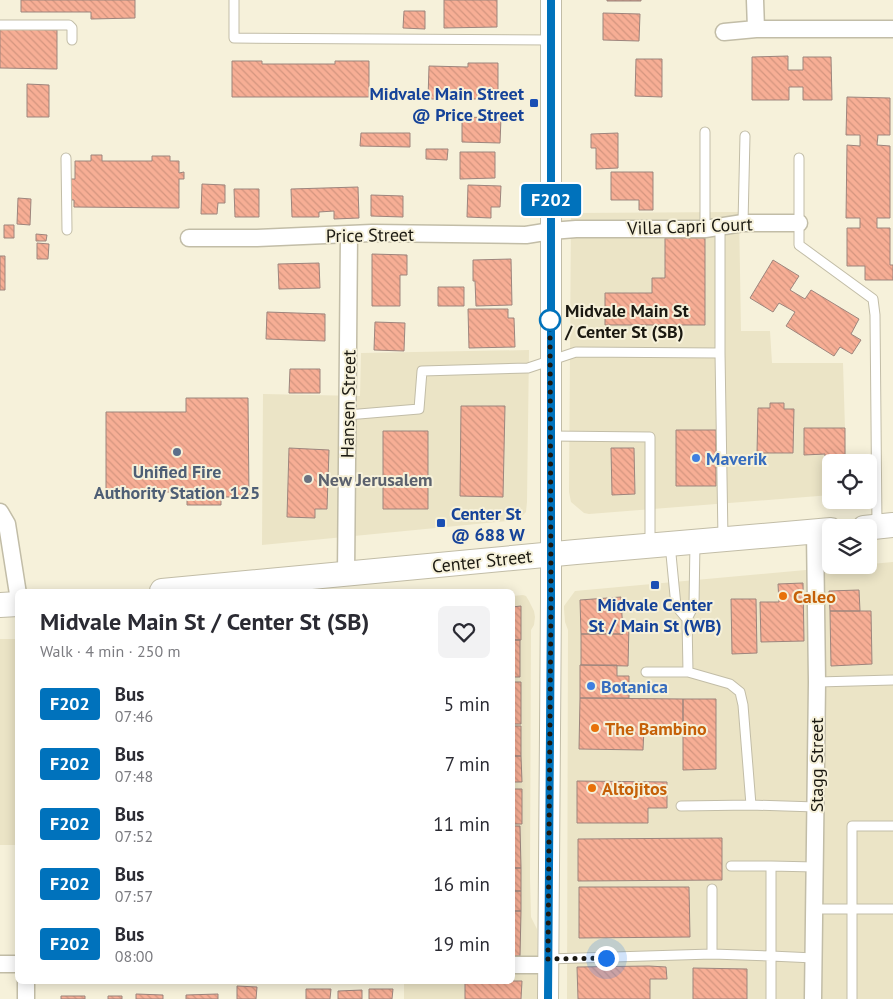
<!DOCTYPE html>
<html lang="en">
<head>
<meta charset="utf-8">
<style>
  :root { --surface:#fff; --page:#f2f2f3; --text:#2b2b33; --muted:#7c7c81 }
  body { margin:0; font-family:"PT Sans",sans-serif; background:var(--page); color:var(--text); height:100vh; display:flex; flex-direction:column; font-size:19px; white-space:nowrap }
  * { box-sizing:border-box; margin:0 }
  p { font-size:16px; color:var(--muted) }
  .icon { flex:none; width:28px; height:28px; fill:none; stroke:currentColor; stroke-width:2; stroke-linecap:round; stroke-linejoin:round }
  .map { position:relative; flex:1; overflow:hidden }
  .panel { position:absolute; left:15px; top:589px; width:500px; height:395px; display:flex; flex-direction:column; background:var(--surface); border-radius:8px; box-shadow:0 2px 12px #0003 }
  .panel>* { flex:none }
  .badge { padding:0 10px; border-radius:4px; font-size:18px; line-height:32px }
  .fabs { position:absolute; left:822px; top:454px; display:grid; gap:10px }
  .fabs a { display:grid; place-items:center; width:55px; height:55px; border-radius:8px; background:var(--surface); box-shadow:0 2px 12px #0003; font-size:25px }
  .you { position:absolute; width:25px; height:25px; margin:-12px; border:4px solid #fff; border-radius:50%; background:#1a73e8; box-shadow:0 0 0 8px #1a73e833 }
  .map>.badge { position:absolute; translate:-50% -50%; box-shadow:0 0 0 2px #fff }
  .round { display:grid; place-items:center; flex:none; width:52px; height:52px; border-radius:8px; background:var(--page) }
  .summary { display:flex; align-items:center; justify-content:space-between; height:85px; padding:0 25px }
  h1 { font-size:24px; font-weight:700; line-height:38px }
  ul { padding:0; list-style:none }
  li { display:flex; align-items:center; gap:15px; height:60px; padding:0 25px }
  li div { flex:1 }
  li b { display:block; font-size:19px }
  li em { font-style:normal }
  li .badge { min-width:55px; font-weight:700; text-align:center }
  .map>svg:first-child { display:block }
</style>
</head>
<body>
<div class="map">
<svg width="893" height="999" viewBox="0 0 893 999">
  <defs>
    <pattern id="building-back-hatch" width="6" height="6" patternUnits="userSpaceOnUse" patternTransform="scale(1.25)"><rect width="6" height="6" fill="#f7ae95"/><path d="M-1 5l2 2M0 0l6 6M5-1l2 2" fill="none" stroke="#d3957f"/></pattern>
  </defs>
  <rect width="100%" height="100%" fill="#f6f1da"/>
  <path fill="#ebe4c6" d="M739 212 741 331H770L772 363H843L846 462H831V495L589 514 584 513 571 502 569 492 571 213Z
    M529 350 527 502 526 512 523 515 507 521 262 545 263 394 360 396 361 353Z
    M893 562V999H567L568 630 565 622 564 609V606L575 591Z
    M523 595 526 596 529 601 534 611 535 617 534 625 531 630 530 878 531 917 537 929V999H404V981H512V596Z
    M0 639H17V845H0Z"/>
  <path fill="url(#building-back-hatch)" stroke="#9d857d" d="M21 0H135V18L91 19V12H21Z
    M444 0H497V27L444 28Z
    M607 0H641V1H607Z
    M404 11H425V29L403 28Z
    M603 13 640 14 639 41 603 40Z
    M0 29 57 30V69L0 68Z
    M788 56V70H803V57H831L832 100H803V87H789V100H752V57Z
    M636 59H662V97L635 96Z
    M232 61H262V64H335V61H369V97H232Z
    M468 63H498V99H428L429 66 468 67Z
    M27 84 49 85V117H27Z
    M847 97 890 98V135H878L877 145 890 146V218H877V228H890V265H893V280H865V266H847V228H860V218H846L847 145 860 146V135H846Z
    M462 117 501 118 500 143 462 142Z
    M361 133H410V147L360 146Z
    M618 133V168L596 169V148H591V134Z
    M426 149H448L447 160 426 159Z
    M460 152H495V178L460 179Z
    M91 155H102V161H152V156H170V161H179V173L184 172V179H179V208L74 207V200H70L69 179H75V161H91Z
    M611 172H653V210H639V200H611Z
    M202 184 225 185V203H218L217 214H201Z
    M468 185 501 186 500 207H491V218L467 217Z
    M358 187 359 218 334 219V211L319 212V217H292L291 189Z
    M234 189H259V217H235Z
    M371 195 403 196V217L371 216Z
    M18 198 31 199 30 225 17 224Z
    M4 225H14V238H4Z
    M36 234 47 235 46 241H36Z
    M665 238H705V325H605V293H652V278H665Z
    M37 243 49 244 48 259H37Z
    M372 254 407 255V275H400V306H372Z
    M0 256H5V290H0Z
    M511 259 512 305 476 306 475 281H473V260Z
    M773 260 799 276 790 290 805 299 811 290 859 319 851 334 861 340 852 354 840 347 834 356 786 326 795 312 779 303 773 312 750 298Z
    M319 263 320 288 279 289 278 264Z
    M438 287H464V306H438Z
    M468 309H508V318H514L515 347 469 348Z
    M267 312 325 314V341L266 339Z
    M375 322 405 323 404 351 374 350Z
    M290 369H320V393H289Z
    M186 398H248L249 497H221V505H187V492H106V412H186Z
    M770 403H784V409H794L793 453H757L758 408H770Z
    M461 406H505L503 497 460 496Z
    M804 428H845V461L825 462V454L804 455Z
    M676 430H716V486H676Z
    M383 431H428V509H383Z
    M289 448 329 450 327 509H315V518L287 517Z
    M611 448H634L635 494 612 495Z
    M803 583 804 641 761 642 760 602H779L778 584Z
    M859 590 860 611H830L829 591Z
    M621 597 623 634H581L580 600Z
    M731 599H756L757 653 732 654Z
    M521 606V640H512V607Z
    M830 611H871L872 664 831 666Z
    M623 624H629L628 666 581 665V634H623Z
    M512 640H520V677H512Z
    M580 665H617V676H629V698H580Z
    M512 682H521V724H512Z
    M580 698 683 699V728H644L643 750 579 749Z
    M683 699H716V769L683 770Z
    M512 726H521V756H512Z
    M512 756H521L522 782H512Z
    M577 781 667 782V808H648V823H577Z
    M512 789H522V824H512Z
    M512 826H520L521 868H512Z
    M722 838V880L578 881V839Z
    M512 868H521V891H512Z
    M579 887H689L690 937 579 938Z
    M512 891H521V911H512Z
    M512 911H521L520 956H512Z
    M649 966 666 967 667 979H650V999H578L577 967Z
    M693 968 747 969V999H693Z
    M465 981H522L521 999H465Z
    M237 986 257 987 256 999H237Z
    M306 989H331L330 999H306Z
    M369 989H393L392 999H369Z
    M362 990V999H338V991Z
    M136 994 163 995V999H136Z
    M218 994V999H186V995Z
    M61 996H85V999H61Z
    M108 996H122V999H108Z"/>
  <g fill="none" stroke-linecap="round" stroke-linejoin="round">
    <defs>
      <path id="service" d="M234 0V38L551 40
        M0 25H69L72 28V40
        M705 132V229
        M66 158 67 230
        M799 158V245L873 299 875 315 877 526
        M743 223 745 136
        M720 227V353L723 539
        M347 415 419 409 422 371 528 368 576 352 720 353
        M551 436 650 437V545
        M670 544 676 606 687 619 694 605 695 542
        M687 619 688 672 730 684 740 692 743 705 751 805 816 807
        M646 672H688
        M817 682 893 680
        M681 806 751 805
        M731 866H771
        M712 889V954L771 956V866L815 867
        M815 909H893
        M548 959 712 954
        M771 999V956L814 958
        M852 999V826H893"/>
      <path id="minor" d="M755 0 756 29
        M724 32 756 29H893
        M189 238H257L372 233 526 235 551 231 576 229H705L743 223H799
        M0 512 7 524 18 594
        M346 575 349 234
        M0 964H18
        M512 965H548
        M26 981V999
        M813 999 817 682 815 532"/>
      <path id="tertiary" d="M548 999 551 599V0"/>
      <path id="secondary" d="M864 528 893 525
        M162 591 576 552 831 530
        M0 605 18 604"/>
    </defs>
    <use href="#service" stroke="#c2bda7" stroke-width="11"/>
    <use href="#minor" stroke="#c2bda7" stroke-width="19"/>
    <use href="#tertiary" stroke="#c2bda7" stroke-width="22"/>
    <use href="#secondary" stroke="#c2bda7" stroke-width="26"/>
    <use href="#service" stroke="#fff" stroke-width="9"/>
    <use href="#minor" stroke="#fff" stroke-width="16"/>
    <use href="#tertiary" stroke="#fff" stroke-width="20"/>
    <use href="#secondary" stroke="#fff" stroke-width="24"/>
  </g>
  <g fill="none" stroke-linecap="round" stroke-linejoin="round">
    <defs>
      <path id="line" d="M548 999 551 599V0"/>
    </defs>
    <use href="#line" stroke="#fff" stroke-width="11"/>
    <use href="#line" stroke="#0072bc" stroke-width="8"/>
    <path stroke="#1b1911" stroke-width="5" stroke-dasharray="0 9" d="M550 320 551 599 548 959 606 958"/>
  </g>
  <g fill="#1a4fb4" stroke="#f6f1da" stroke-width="2">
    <rect x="529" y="98" width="10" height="10" rx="2.5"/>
    <rect x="436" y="518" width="10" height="10" rx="2.5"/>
    <rect x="650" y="580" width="10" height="10" rx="2.5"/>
  </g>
  <circle fill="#fff" stroke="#0072bc" stroke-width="2.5" cx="550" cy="320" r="10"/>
  <circle fill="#5c6f8a" stroke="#f6f1da" stroke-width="2" cx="177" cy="452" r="5"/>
  <g fill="#3f7fe0" stroke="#f6f1da" stroke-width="2">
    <circle cx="696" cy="458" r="5"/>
    <circle cx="591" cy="686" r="5"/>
  </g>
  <circle fill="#6b7280" stroke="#f6f1da" stroke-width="2" cx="308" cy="479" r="5"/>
  <g fill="#e8710a" stroke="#f6f1da" stroke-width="2">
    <circle cx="783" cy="596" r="5"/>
    <circle cx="595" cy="728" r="5"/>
    <circle cx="592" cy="788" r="5"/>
  </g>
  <g text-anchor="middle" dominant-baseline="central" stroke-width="4" stroke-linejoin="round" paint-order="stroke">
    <g font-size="18" font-weight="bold" fill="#164399" stroke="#f6f1da" text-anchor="end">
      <text x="524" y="93">Midvale Main Street<tspan x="524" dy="21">@ Price Street</tspan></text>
      <text x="451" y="513" text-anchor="start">Center St<tspan x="451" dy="21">@ 688 W</tspan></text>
      <text x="655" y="604" text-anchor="middle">Midvale Center<tspan x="655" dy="21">St / Main St (WB)</tspan></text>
    </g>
    <g font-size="18" fill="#1b1911" stroke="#f6f1da">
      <text transform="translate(690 226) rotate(-2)">Villa Capri Court</text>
      <text transform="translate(370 235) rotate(-1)">Price Street</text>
      <text transform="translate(348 404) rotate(-89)">Hansen Street</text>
      <text transform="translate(482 561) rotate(-6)">Center Street</text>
      <text transform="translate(816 765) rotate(-90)">Stagg Street</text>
    </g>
    <g font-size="18" font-weight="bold" fill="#1b1911" stroke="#f6f1da" text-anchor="start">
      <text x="565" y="310">Midvale Main St<tspan x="565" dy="21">/ Center St (SB)</tspan></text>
    </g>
    <g font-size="18" font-weight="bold" fill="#366cbe" stroke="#f6f1da" text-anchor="start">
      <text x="706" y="458">Maverik</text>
      <text x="601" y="686">Botanica</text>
    </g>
    <g font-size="18" font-weight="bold" fill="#4e5e75" stroke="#f6f1da">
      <text x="177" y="471">Unified Fire<tspan x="177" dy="21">Authority Station 125</tspan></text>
    </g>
    <g font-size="18" font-weight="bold" fill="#5b616d" stroke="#f6f1da" text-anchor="start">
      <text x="318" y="479">New Jerusalem</text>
    </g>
    <g font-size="18" font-weight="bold" fill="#c56008" stroke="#f6f1da" text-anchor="start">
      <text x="793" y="596">Caleo</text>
      <text x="605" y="728">The Bambino</text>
      <text x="602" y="788">Altojitos</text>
    </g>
  </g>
</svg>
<div class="fabs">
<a><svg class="icon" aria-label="locate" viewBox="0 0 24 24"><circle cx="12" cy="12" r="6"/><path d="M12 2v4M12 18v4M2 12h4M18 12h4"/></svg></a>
<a><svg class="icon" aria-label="layers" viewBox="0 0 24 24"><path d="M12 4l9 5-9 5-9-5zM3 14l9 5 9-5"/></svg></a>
</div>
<div class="you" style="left:606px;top:958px"></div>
<b class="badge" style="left:551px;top:200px;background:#0072bc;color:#fff">F202</b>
<section class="panel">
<div class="summary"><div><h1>Midvale Main St / Center St (SB)</h1><p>Walk · 4 min · 250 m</p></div><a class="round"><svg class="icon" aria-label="heart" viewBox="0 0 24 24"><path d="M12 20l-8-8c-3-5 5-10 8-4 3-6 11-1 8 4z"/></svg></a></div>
<ul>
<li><span class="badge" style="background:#0072bc;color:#fff">F202</span><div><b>Bus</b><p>07:46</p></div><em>5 min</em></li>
<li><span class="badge" style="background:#0072bc;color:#fff">F202</span><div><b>Bus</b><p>07:48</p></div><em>7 min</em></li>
<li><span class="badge" style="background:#0072bc;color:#fff">F202</span><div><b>Bus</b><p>07:52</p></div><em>11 min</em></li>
<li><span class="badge" style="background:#0072bc;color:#fff">F202</span><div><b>Bus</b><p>07:57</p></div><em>16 min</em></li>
<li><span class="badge" style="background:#0072bc;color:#fff">F202</span><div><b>Bus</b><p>08:00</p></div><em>19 min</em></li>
</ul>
</section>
</div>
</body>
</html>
